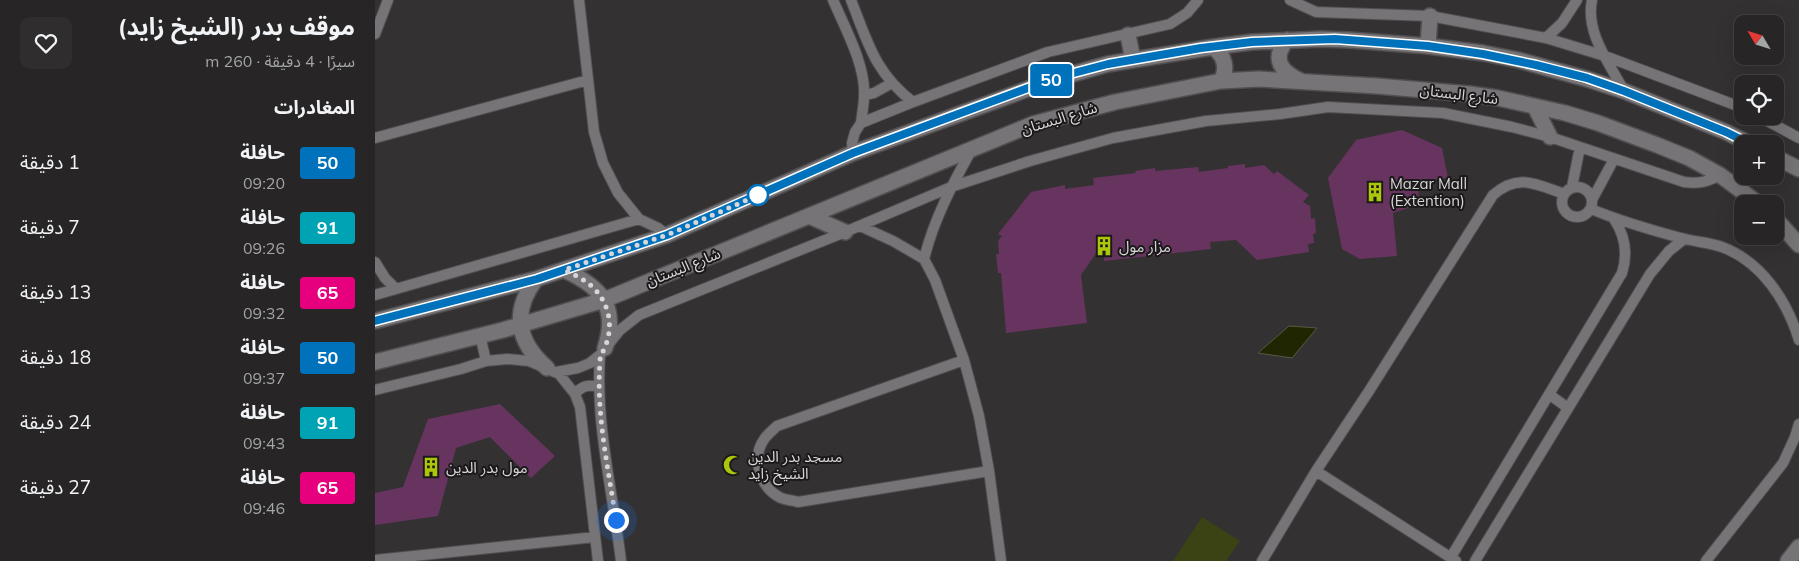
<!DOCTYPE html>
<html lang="ar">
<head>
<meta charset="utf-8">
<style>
  :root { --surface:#272526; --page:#2f2d2e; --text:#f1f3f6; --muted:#a4a5a7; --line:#434243 }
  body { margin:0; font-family:Mulish,"Noto Sans Arabic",sans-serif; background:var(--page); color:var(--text); direction:rtl; height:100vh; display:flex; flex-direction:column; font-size:19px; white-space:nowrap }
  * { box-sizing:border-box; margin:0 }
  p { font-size:16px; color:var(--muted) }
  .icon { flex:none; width:28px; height:28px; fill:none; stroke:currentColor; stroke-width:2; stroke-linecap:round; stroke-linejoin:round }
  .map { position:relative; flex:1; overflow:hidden; direction:ltr }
  .details { display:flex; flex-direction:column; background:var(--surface); width:375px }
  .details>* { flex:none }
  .badge { padding:0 10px; border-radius:4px; font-size:18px; line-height:32px }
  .needle { width:32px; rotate:308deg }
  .fabs { position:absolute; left:1359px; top:15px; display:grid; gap:10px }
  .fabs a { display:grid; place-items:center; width:50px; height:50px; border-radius:10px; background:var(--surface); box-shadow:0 5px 20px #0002,0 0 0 1px var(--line); font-size:25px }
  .you { position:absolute; width:25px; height:25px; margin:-12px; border:4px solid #fff; border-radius:50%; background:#1a73e8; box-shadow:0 0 0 8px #1a73e833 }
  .map>.badge { position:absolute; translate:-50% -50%; box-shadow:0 0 0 2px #fff }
  h2 { padding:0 20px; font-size:19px; line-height:45px }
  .round { display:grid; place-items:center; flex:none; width:52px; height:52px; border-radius:10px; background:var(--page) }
  .summary { display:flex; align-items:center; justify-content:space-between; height:85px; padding:0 20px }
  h1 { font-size:24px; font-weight:700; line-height:38px }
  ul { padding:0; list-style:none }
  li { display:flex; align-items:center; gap:15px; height:65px; padding:0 20px }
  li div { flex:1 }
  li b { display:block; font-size:19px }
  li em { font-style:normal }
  li .badge { min-width:55px; font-weight:700; text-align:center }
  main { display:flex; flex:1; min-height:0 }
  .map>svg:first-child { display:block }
</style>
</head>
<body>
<main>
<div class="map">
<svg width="1424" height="561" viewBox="0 0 1424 561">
  <rect width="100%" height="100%" fill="#343133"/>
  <path fill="#3b4213" d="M827 517 865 541 851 561H798Z"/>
  <path fill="#202502" stroke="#575a42" d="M914 326 942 328 917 358 883 353Z"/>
  <path fill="#66345f" d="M1027 130 1067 148 1073 178 1042 181 1045 204 1018 213 1022 256 985 259 967 249 953 178 981 140Z
    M870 164V168L889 165 899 174 902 171 934 195 928 202 935 206 936 219 940 218 941 233 938 234 939 243 933 244 934 252 882 260 861 240 835 242 836 249 729 261 728 243 706 275 712 323 631 333 626 273H623L621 254H624L623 241 627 236 623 234 656 192 690 185V189L719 185 718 178 761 173 760 171 780 168V171L823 167 824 172 853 168V166Z
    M125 404 180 456 156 478 115 437 81 448 63 516 0 525V493L28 487 53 419Z"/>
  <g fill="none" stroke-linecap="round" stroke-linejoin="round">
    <defs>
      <path id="street" d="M204 0 219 132 228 163 243 193 264 219
        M458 0C470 28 491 66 489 96 489 105 487 114 486 123
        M476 0C493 43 500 73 538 102
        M915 0 941 12 1055 16 1171 38 1230 56 1368 108
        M1217 0C1210 33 1235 64 1249 91
        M0 34 13 0
        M1171 38 1187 23 1202 0
        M490 95 499 93 517 83
        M1383 116 1424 138
        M0 138 213 80
        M478 153 477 143 480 132 486 123 538 102 673 52 795 24 812 13 823 0
        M1187 202a15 15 0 1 1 30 0a15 15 0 1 1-30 0Z
        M1197 187 1205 147
        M1217 200 1239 159
        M1216 209C1245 221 1276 230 1306 238 1320 242 1333 242 1347 247 1387 262 1412 301 1424 340
        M485 226 518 241 549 259 560 280 589 360 604 416 614 471 626 561
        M549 259C559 219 577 185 597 149
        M0 262 10 278 21 289
        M0 295 264 219 283 228 292 235
        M105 335 111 361
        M225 355C220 423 238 493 246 561
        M589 360 402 426C398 430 393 434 390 438 376 456 384 486 404 497 409 500 417 500 423 502L614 471
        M181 372 203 368 215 363 225 355 245 330 264 315 470 232 576 187 655 161 738 138 831 121 905 114 953 107 1068 113 1137 127 1175 137 1309 182C1324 184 1332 182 1345 175
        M0 390 86 369 111 361 132 359 154 361 184 374 200 394 205 407 223 561
        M200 394C207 386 213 384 224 387
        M1175 395 1193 408
        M941 471 1081 561
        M1076 557 1247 273C1253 254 1251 237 1239 219
        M0 560 220 537
        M887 561 941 471 994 391 1118 195C1143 173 1161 184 1189 194
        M1100 561 1275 274 1294 251 1309 239
        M1331 561 1408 463 1420 437 1424 424"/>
      <path id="secondary" d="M753 35 758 60
        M912 40C896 59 906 72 926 81
        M1053 46 1055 16
        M838 47C850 56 853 68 846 81
        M1160 107 1175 137
        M1400 157 1424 169
        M434 216 470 232
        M1400 218 1424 245
        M189 270C225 286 244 306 230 348
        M161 279C136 312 142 342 172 368
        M0 321 161 279 292 235 478 153 680 79 733 64 838 47 877 42 946 39 974 40 1053 46 1108 53 1143 60 1212 79 1249 91 1351 132 1375 144
        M0 362 128 330 229 300 658 124 740 102 846 81 884 79 1002 86 1095 94 1123 98 1190 113 1223 123 1282 145 1314 158 1345 175 1384 204
        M1413 561 1424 547"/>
    </defs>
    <use href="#street" stroke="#514e50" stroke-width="12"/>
    <use href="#secondary" stroke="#514e50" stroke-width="18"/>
    <use href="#street" stroke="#777477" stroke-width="10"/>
    <use href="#secondary" stroke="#777477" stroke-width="15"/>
  </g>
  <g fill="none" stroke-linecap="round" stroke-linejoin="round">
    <defs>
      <path id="line" d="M0 321 162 279 292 235 478 153 680 78 733 64 826 48 877 42 960 39 1053 46 1108 54 1161 65 1212 78 1249 91 1351 132 1375 144"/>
    </defs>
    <use href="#line" stroke="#fff" stroke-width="11"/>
    <use href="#line" stroke="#0072bc" stroke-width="8"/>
    <path stroke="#d8d6d8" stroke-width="5" stroke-dasharray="0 9" d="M241 520C233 467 221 414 225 361 225 355 228 352 230 347 235 335 236 322 232 310 225 288 209 279 189 270L292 235 386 194 383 195"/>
  </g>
  <defs>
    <symbol id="building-bare" viewBox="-9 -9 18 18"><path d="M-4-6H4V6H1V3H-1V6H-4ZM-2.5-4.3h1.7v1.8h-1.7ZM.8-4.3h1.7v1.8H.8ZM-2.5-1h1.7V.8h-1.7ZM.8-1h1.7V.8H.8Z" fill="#aec60a" stroke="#1b191a" stroke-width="2.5" paint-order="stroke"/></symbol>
    <symbol id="mosque-bare" viewBox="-9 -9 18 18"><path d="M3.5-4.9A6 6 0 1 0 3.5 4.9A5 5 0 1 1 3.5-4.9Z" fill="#aec60a" stroke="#1b191a" stroke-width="2.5" paint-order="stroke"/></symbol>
  </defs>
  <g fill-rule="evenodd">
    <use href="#building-bare" x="986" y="178" width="28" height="28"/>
    <use href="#building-bare" x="715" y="232" width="28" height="28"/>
    <use href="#mosque-bare" x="344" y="451" width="28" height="28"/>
    <use href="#building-bare" x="42" y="453" width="28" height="28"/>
  </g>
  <circle fill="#fff" stroke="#0072bc" stroke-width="2.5" cx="383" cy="195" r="10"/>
  <g text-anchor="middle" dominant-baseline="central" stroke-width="4" stroke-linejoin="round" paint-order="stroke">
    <g font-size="15" fill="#d8d6d8" stroke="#1b191a">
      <text transform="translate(1084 94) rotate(7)">شارع البستان</text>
      <text transform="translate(684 118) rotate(-17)">شارع البستان</text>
      <text transform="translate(308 267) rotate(-22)">شارع البستان</text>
    </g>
    <g font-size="15" fill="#d8d6d8" stroke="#1b191a" text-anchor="start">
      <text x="1015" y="183">Mazar Mall<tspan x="1015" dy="17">(Extention)</tspan></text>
      <text x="744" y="246">مزار مول</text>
      <text x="373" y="456">مسجد بدر الدين<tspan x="373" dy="17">الشيخ زايد</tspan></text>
      <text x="71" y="467">مول بدر الدين</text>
    </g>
  </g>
</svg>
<div class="fabs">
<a><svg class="needle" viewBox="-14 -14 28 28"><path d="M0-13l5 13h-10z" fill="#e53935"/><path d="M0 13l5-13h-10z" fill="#a4a5a7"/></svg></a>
<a><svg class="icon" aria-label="locate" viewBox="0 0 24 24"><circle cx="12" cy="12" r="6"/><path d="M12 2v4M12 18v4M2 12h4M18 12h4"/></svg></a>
<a>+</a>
<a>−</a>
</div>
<div class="you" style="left:241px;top:520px"></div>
<b class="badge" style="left:676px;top:80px;background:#0072bc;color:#fff">50</b>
</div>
<section class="details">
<div class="summary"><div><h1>موقف بدر (الشيخ زايد)</h1><p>سيرًا · 4 دقيقة · 260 m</p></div><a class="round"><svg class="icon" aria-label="heart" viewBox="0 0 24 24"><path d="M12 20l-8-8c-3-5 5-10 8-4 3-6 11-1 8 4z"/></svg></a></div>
<h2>المغادرات</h2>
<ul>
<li><span class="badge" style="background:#0072bc;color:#fff">50</span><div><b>حافلة</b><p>09:20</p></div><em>1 دقيقة</em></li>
<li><span class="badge" style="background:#00a3b4;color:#fff">91</span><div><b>حافلة</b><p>09:26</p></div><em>7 دقيقة</em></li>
<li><span class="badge" style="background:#e6007e;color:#fff">65</span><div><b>حافلة</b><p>09:32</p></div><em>13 دقيقة</em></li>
<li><span class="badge" style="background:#0072bc;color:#fff">50</span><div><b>حافلة</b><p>09:37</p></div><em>18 دقيقة</em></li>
<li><span class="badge" style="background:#00a3b4;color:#fff">91</span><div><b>حافلة</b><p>09:43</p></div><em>24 دقيقة</em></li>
<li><span class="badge" style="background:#e6007e;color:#fff">65</span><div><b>حافلة</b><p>09:46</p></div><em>27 دقيقة</em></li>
</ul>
</section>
</main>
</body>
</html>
